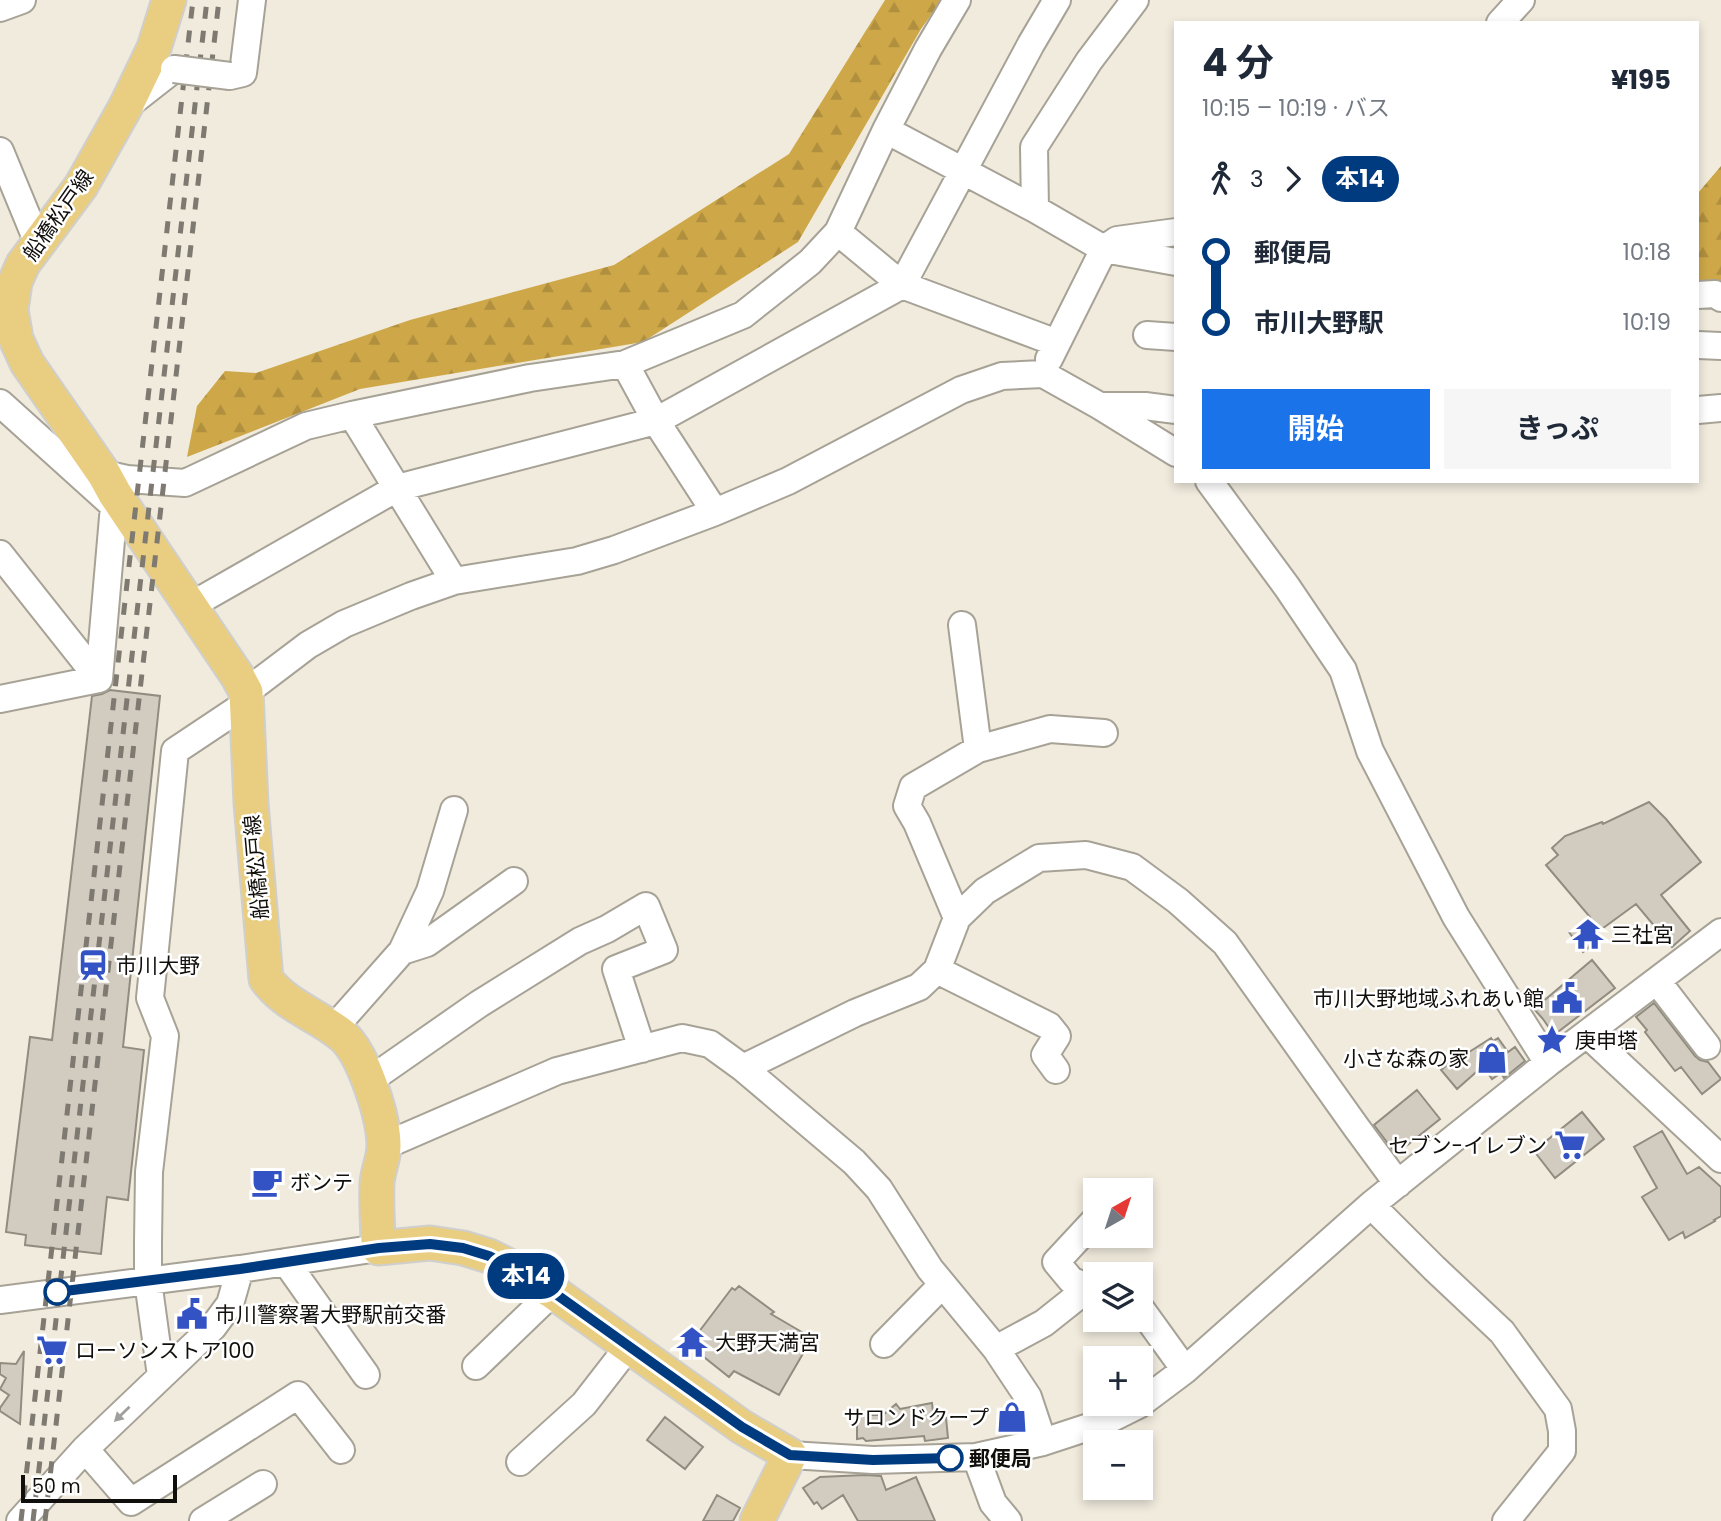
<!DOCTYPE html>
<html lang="ja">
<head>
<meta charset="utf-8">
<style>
  :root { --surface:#fff; --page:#f6f6f7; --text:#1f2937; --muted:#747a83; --accent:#1a73e8 }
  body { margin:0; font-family:Poppins,"Noto Sans JP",sans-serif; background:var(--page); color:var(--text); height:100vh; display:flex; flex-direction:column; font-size:26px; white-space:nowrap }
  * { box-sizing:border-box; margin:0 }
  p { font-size:23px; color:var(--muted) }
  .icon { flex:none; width:38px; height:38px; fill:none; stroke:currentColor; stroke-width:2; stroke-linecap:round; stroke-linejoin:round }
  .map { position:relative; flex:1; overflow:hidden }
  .side { position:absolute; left:1174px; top:21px; width:525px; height:462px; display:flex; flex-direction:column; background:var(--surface); border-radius:0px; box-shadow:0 4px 10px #0003 }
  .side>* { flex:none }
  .badge { padding:0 14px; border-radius:23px; font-size:24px; line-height:46px }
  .needle { width:46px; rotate:39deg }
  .tools { position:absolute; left:1083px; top:1178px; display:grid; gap:14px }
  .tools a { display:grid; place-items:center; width:70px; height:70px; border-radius:0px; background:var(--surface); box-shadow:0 4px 10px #0003; font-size:35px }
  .scale { position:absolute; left:21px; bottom:18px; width:156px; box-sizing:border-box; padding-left:7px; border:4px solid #110f0b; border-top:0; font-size:19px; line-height:24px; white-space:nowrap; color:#110f0b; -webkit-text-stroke:5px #fff; paint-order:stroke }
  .map>.badge { position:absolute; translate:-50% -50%; box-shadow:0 0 0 4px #fff }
  .legs { display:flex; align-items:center; gap:10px; height:77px; padding:0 28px; font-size:23px }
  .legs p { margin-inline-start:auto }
  .summary { display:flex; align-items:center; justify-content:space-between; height:119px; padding:0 28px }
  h1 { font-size:38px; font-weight:700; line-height:52px }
  .button { display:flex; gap:14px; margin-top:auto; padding:14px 28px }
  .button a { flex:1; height:80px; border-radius:0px; background:var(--accent); color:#fff; font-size:28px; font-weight:700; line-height:80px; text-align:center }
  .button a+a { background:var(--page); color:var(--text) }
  ul { padding:0 28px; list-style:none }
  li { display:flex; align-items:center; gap:24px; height:70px; font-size:26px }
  li i { display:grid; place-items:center; width:10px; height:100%; margin:0 9px; background:currentColor }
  li i::after { content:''; width:18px; height:18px; margin:-9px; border:5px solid; border-radius:50%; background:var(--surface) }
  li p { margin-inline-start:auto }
  li:first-child i { background:linear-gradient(#0000 50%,currentColor 0) }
  li:last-child i { background:linear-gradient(currentColor 50%,#0000 0) }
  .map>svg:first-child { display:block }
</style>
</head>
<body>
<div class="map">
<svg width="1721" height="1521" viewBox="0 0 1721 1521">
  <defs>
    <pattern id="forest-firs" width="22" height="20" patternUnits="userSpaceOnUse" patternTransform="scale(1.75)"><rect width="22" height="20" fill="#cea848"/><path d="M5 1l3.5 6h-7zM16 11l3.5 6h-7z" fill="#b08f3e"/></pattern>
  </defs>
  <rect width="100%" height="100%" fill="#f1ebde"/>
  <path fill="url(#forest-firs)" d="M885 0H942L921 29 798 242 643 342 360 389 187 457 197 406 225 371 256 373 410 320 614 265 789 154Z
    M1721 166V282L1698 284V193Z"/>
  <path fill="#d2ccc0" stroke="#918c80" stroke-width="2" d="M110 690 160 696 123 1047 144 1050 128 1200 107 1197 101 1254 25 1245 26 1235 6 1232 30 1037 52 1040 92 696 102 694Z
    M1649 802 1666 819 1701 862 1661 895 1690 931 1672 947 1636 904 1595 934 1599 940 1583 952 1569 932 1590 917 1546 865 1558 855 1552 848 1565 836 1602 822 1603 824Z
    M1592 960 1615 988 1554 1035 1543 1019 1534 1009Z
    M1654 1003 1695 1056 1700 1060 1708 1062 1721 1079 1702 1094 1681 1067 1675 1071 1645 1032 1647 1030 1636 1017Z
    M1491 1038 1493 1041 1498 1038 1508 1052 1515 1047 1525 1061 1504 1078 1501 1073 1492 1079 1483 1066 1457 1089 1441 1070 1464 1051 1466 1054Z
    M1417 1090 1440 1119 1396 1154 1374 1125Z
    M1582 1112 1604 1139 1555 1178 1534 1151Z
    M1662 1131 1687 1174 1699 1167 1721 1187V1216L1714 1220 1715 1221 1685 1238 1683 1232 1669 1240 1642 1197 1657 1188 1634 1147Z
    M739 1286 774 1312 771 1314 812 1338 779 1395 734 1371 729 1377 689 1345 732 1288 735 1290Z
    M24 1351 22 1388 20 1424 0 1411V1408L9 1395 0 1389 6 1378 0 1374V1363L16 1364Z
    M932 1403 933 1412 937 1411 939 1419 946 1418 948 1438 925 1441 924 1436 866 1441 863 1438 857 1439V1415H883L896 1404 900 1409Z
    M665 1417 703 1447 685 1469 647 1440Z
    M865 1475 881 1476 886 1490 916 1477 935 1521H858L843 1495 822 1509 817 1502 814 1504 803 1488 820 1477Z
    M717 1495 740 1508 733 1521H703Z"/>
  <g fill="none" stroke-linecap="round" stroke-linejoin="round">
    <defs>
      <path id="minor" d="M1135 0 1089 61 1034 147 1035 209 1104 249 1176 262
        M0 8 22 0
        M1500 23 1521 0
        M230 76 243 73 252 0
        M128 105 174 69
        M886 130 1035 209
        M0 151 38 243
        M838 232 902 285 1057 343
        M1698 295 1715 294 1721 298
        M1147 335 1176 337
        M1698 345 1721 346
        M1049 359 1104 249 1117 240 1176 232
        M625 364 656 421 715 512
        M0 403 113 505
        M1100 406H1145L1176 410
        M1698 410 1721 408
        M352 415 454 581
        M104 474 127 479 185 483 306 426 352 415 530 378 625 364 743 315 810 262 838 232 886 130 928 49 957 0
        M1209 481 1287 587 1343 670 1370 751 1456 917 1548 1063
        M0 554 99 679
        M190 606 397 488 656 421 902 285 1031 44 1057 0
        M962 625 978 749
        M246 692 308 645 344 624 411 596 454 581 577 561 614 550 715 512 788 481 961 390 1002 376 1043 374 1100 406 1176 453
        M0 699 99 679 115 494
        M957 918 917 823 907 806 913 787 978 749 1050 729 1104 733
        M402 951 427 943 514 881
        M937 970 1049 1026 1057 1036 1045 1055 1056 1070
        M1657 981 1707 1046
        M333 1029 402 951 430 891 454 810
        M1587 1034 1721 1159
        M743 1068 855 1013 919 987 937 970 957 918 985 891 1039 858 1086 855 1132 867 1178 901 1225 943 1356 1127 1398 1184
        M370 1080 479 1004 580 941 607 929 646 906 664 950 616 969 642 1049
        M384 1146 557 1071 682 1038 710 1044 743 1068 854 1162 879 1189 930 1269 996 1349 1028 1397 1043 1442
        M1371 1205 1434 1268 1502 1332 1558 1409 1562 1431V1451L1506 1521
        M286 1262 366 1375
        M1088 1288 1071 1280 1056 1262 1096 1219
        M0 1300 240 1269 378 1248
        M1141 1309 1185 1370
        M884 1344 942 1285
        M996 1349 1044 1323 1088 1288 1096 1289
        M476 1366 553 1292
        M161 1376 148 1281V1242L149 1172 165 1036 150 998 175 751 247 703
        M1141 1403 1185 1370 1371 1205 1548 1063 1721 932
        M85 1449 131 1502 298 1395 341 1450
        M790 1455 873 1460 976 1457 1043 1442 1104 1422 1140 1404
        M976 1457 993 1503 1008 1521
        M520 1462 584 1404 629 1346
        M20 1521 85 1449 213 1327 230 1304 240 1269
        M203 1521 263 1484"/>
      <path id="major" d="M169 0 154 48 126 106 81 186 23 264 15 282 11 310 16 339 27 363 104 474 115 494 238 677 246 692 251 803 266 979C287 1007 318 1015 343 1036 364 1055 384 1118 384 1146 384 1158 378 1170 377 1183 376 1204 378 1226 378 1248L430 1243 463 1248 489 1256 511 1267 553 1292 742 1427 790 1455 757 1521"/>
    </defs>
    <use href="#minor" stroke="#a7a296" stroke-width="30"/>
    <use href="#major" stroke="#cfcfce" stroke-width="37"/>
    <use href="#minor" stroke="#fff" stroke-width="26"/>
    <use href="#major" stroke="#e9ce82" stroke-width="33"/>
    <path stroke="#7e7a71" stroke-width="5" stroke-dasharray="12 12" stroke-linecap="butt" d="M21 1521 193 0
      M33 1521 207 0
      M45 1521 219 0"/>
    <defs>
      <path id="minor-bridge" d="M174 69 230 76"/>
    </defs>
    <use href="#minor-bridge" stroke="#a7a296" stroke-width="30" stroke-linecap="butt"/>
    <use href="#minor-bridge" stroke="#fff" stroke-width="26"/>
  </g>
  <defs><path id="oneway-solid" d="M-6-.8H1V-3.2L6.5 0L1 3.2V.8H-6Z" transform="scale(1.75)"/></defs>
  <use fill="#a09f9d" href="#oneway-solid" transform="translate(122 1414) rotate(136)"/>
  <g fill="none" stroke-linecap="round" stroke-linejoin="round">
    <defs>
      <path id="line-1" d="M57 1292 240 1269 379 1248 430 1244 463 1248 489 1256 511 1267 553 1292 742 1427 790 1455 873 1460 950 1458"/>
    </defs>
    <use href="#line-1" stroke="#fff" stroke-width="16"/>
    <use href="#line-1" stroke="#003b80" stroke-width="10"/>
  </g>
  <defs>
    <symbol id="temple-bare" viewBox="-9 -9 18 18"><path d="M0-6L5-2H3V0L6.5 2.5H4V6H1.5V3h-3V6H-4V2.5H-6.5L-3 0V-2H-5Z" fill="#3352c3" stroke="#fff" stroke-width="2.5" paint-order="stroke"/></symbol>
    <symbol id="station-bare" viewBox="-9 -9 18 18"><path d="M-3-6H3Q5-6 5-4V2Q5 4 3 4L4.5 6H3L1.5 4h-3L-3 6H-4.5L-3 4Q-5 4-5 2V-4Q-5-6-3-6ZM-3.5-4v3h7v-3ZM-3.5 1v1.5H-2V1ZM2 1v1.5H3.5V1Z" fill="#3352c3" stroke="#fff" stroke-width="2.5" paint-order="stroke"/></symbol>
    <symbol id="civic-bare" viewBox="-9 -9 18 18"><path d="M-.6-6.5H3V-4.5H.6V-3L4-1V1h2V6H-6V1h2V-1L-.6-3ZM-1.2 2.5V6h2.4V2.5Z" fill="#3352c3" stroke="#fff" stroke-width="2.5" paint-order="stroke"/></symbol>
    <symbol id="sight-bare" viewBox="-9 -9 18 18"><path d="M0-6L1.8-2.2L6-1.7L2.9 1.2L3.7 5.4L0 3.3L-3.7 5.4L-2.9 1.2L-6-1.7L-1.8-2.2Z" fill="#3352c3" stroke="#fff" stroke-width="2.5" paint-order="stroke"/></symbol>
    <symbol id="shop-bare" viewBox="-9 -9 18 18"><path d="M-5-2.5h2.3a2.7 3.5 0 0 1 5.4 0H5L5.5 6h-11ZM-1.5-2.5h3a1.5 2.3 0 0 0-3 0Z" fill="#3352c3" stroke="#fff" stroke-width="2.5" paint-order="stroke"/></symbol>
    <symbol id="supermarket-bare" viewBox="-9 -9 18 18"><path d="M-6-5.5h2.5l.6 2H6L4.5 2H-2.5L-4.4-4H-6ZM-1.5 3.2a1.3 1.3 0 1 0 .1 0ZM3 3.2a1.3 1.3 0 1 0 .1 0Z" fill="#3352c3" stroke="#fff" stroke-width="2.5" paint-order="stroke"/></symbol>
    <symbol id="cafe-bare" viewBox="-9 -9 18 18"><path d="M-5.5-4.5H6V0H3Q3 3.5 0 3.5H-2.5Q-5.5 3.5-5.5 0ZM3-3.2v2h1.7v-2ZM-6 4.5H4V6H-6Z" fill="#3352c3" stroke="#fff" stroke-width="2.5" paint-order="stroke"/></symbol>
  </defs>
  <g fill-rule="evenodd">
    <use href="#temple-bare" x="1566" y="912" width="44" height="44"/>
    <use href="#station-bare" x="71" y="943" width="44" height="44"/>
    <use href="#civic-bare" x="1545" y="976" width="44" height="44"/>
    <use href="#sight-bare" x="1530" y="1018" width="44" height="44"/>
    <use href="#shop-bare" x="1470" y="1036" width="44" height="44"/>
    <use href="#supermarket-bare" x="1548" y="1123" width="44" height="44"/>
    <use href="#cafe-bare" x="245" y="1160" width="44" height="44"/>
    <use href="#civic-bare" x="170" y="1292" width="44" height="44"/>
    <use href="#temple-bare" x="670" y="1320" width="44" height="44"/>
    <use href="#supermarket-bare" x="30" y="1328" width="44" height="44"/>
    <use href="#shop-bare" x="990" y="1395" width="44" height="44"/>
  </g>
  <g fill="#fff" stroke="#003b80" stroke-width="3.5">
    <circle cx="57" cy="1292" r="12"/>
    <circle cx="950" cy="1458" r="12"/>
  </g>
  <g text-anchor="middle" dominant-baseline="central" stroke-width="5" stroke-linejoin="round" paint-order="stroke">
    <g font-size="21" fill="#110f0b" stroke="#fff">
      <text transform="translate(58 215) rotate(-55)">船橋松戸線</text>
      <text transform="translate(256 867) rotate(-95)">船橋松戸線</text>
    </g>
    <g font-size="21" fill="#110f0b" stroke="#fff" text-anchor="start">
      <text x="1611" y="934">三社宮</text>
      <text x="116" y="965">市川大野</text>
      <text x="1544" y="998" text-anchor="end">市川大野地域ふれあい館</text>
      <text x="1575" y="1040">庚申塔</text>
      <text x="1469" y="1058" text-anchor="end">小さな森の家</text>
      <text x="1547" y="1145" text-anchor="end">セブン-イレブン</text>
      <text x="290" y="1182">ボンテ</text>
      <text x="215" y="1314">市川警察署大野駅前交番</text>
      <text x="715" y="1342">大野天満宮</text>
      <text x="75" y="1350">ローソンストア100</text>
      <text x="989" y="1417" text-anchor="end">サロンドクープ</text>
    </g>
    <g font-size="21" font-weight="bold" fill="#110f0b" stroke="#fff" text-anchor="start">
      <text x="969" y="1458">郵便局</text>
    </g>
  </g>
</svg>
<div class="tools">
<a><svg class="needle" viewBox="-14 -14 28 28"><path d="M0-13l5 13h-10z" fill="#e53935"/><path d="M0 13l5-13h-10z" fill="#747a83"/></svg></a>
<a><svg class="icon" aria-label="layers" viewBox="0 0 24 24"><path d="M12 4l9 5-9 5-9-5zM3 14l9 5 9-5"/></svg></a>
<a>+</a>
<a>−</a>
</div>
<div class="scale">50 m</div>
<b class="badge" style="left:526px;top:1276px;background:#003b80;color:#fff">本14</b>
<section class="side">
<div class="summary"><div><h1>4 分</h1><p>10:15 – 10:19 · バス</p></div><b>¥195</b></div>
<div class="legs"><svg class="icon" aria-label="walk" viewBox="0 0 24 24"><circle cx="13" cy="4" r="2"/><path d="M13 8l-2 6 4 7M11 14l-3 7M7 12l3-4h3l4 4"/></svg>3<svg class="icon" aria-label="forward" viewBox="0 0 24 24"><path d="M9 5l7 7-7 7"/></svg><b class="badge" style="background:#003b80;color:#fff">本14</b></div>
<ul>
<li><i style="color:#003b80"></i><b>郵便局</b><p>10:18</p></li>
<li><i style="color:#003b80"></i><b>市川大野駅</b><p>10:19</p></li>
</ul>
<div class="button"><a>開始</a><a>きっぷ</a></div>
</section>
</div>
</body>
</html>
